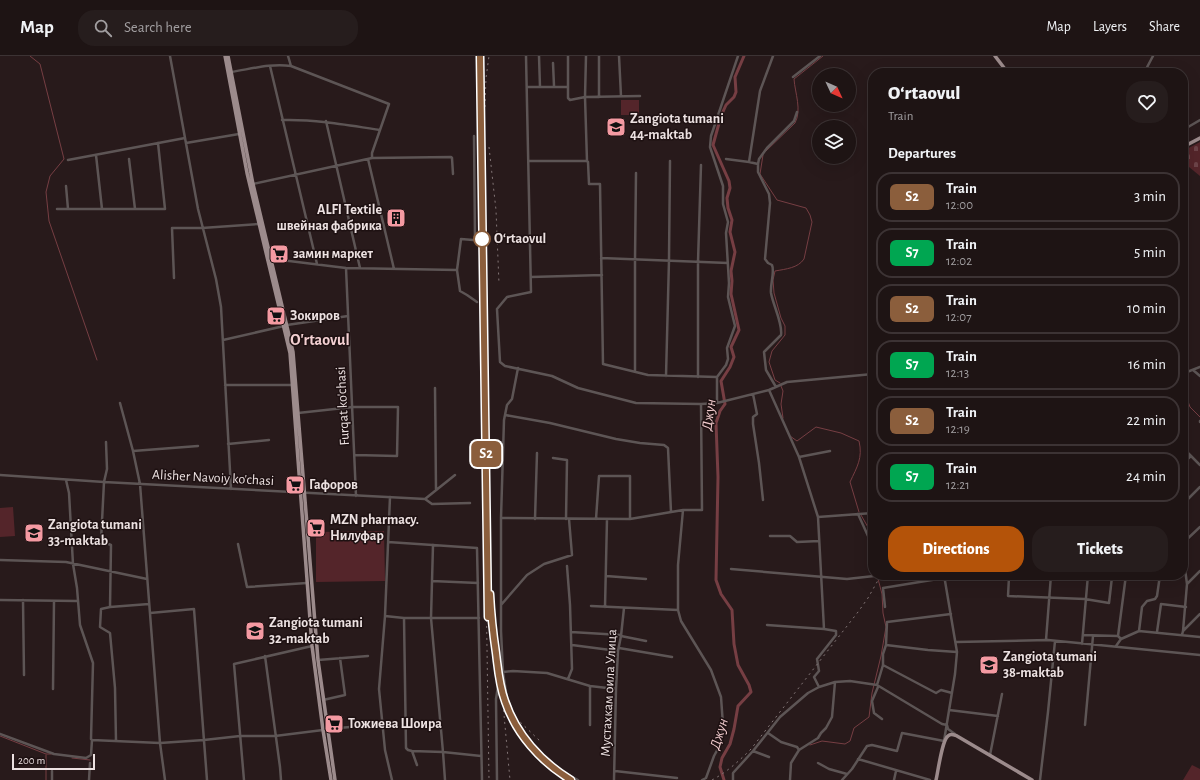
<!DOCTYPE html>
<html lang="en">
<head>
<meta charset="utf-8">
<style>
  :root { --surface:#1e1414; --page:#261d1d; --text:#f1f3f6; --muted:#a19ea0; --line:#3c3334; --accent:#b45309 }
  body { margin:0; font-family:"Alegreya Sans",sans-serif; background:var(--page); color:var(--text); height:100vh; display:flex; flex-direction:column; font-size:15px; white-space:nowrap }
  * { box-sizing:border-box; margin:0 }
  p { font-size:13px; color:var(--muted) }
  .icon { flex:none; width:22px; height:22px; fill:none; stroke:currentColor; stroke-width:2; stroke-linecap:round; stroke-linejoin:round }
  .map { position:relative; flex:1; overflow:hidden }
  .sheet { position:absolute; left:868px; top:12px; width:320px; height:512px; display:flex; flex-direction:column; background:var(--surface); border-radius:16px; box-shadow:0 4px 16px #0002,0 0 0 1px var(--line) }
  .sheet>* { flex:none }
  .badge { padding:0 8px; border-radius:6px; font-size:14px; line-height:26px }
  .needle { width:26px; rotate:134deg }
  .tools { position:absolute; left:812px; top:12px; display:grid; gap:8px }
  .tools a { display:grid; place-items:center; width:44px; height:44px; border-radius:50%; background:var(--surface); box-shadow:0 4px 16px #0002,0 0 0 1px var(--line); font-size:20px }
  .scale { position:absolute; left:12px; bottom:10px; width:83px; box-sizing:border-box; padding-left:4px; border:2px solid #ece1e1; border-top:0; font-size:11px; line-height:14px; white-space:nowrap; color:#ece1e1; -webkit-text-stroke:3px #1e1112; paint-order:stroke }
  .map>.badge { position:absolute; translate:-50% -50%; box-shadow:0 0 0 2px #fff }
  h2 { padding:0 20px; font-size:15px; line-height:36px }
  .round { display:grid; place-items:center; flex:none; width:42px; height:42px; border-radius:16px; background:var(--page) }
  .headline { display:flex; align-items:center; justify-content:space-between; height:68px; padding:0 20px }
  h1 { font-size:19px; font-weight:800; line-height:30px }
  .cta { display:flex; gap:8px; margin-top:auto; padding:8px 20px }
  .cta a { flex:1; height:46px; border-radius:16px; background:var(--accent); color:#fff; font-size:16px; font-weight:800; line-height:46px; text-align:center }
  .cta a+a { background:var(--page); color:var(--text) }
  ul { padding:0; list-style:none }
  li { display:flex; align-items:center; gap:12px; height:50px; margin:0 8px 6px; padding:0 12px; border:2px solid var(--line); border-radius:16px }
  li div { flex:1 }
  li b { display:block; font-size:15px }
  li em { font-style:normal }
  li .badge { min-width:44px; font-weight:700; text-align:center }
  header { display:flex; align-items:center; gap:24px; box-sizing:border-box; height:56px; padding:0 20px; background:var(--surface); border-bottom:1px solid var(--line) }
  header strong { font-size:19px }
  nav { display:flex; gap:22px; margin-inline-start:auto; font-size:14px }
  .search { width:280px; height:36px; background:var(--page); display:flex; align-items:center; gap:10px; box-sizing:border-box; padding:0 14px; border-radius:16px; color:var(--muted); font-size:15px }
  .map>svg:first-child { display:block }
</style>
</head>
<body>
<header>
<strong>Map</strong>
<div class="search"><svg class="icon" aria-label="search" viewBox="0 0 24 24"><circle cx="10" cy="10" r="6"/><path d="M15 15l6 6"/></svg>Search here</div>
<nav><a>Map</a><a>Layers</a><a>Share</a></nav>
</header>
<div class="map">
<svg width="1200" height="724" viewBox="0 0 1200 724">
  <defs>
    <pattern id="cemetery-stones" width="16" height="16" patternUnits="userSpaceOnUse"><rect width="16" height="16" fill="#54252a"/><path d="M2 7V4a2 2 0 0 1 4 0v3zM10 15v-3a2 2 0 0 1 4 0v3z" fill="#6d4449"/></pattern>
  </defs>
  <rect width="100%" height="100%" fill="#281a1b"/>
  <path fill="url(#cemetery-stones)" d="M1200 86V120L1183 106V95Z"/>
  <path fill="#54252a" d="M621 44H639V59H621Z
    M13 451 15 480 0 481V452Z
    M384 475 385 525 316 526V476Z
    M1192 709 1200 713V724H1183Z"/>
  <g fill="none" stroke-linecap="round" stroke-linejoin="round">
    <path stroke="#763e43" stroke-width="1" d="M30 0 40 8 64 103 50 120 46 136 49 165 97 304
      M766 95 795 67C802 54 795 37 794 23L823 0
      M763 99 760 118 777 144 806 152 810 159 812 166 804 203C798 212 786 213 775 215L773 224 774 237 781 262 785 270V279L772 295 769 306 775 324 780 327
      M781 330 783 335 781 348 783 362
      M1183 336 1185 337 1190 351 1200 361
      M790 380 797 385 816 371 841 377 859 385C863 402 857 411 850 426L859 456
      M861 459 873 480
      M0 680 46 698H51
      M810 689 822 685 845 688 850 685 854 672 869 661 872 637 881 600 886 571 883 557 882 538 877 519
      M72 702 90 704
      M46 724V699"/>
    <path stroke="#763e43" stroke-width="3" d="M724 724 720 711 722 702 730 688 734 673 738 650 751 636 749 629 738 609 734 588 732 554 721 538 716 524 718 421 716 367 720 355 725 348 721 325 730 311 734 301 731 291 739 274 731 238 732 225 731 215 735 196 730 176 732 164 728 152 727 142 730 132 729 125 713 89 721 60 726 49 734 41 736 36 735 21 744 0"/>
    <path stroke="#5d5555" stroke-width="2.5" d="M170 0 198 153 216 223 221 251 231 433
      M288 0 291 10
      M526 0 531 236 507 241 497 253 500 306 505 310 552 320 578 332 636 347 701 348 717 347 769 334 787 326 873 318
      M539 0 540 31
      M568 0V31
      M586 0 585 41 587 105 588 106 589 128H600L603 308 648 319 717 321
      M599 0V41
      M619 0 621 40
      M553 7 554 30
      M270 10 317 208
      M231 16C251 13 271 7 291 10L389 48 372 97V102
      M1144 17 1153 0
      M793 21 820 0
      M527 31H568V42L570 44 585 41 640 40
      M282 64C315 63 348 69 380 74
      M326 65 360 212
      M1183 74 1200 64
      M474 80 475 183 473 184 461 183 457 214 460 235 467 239 477 246
      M186 87 239 78
      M96 99 102 153
      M129 103 135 153
      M368 103 394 213
      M726 103 749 106
      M68 104 185 82
      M529 105H587
      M758 108 749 106 760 35 773 0
      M253 128 372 102 451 101 452 102 453 118
      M66 130 68 153
      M57 153H165L158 87
      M601 202 728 207
      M271 205 281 204 346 212 457 214
      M346 212 356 440
      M531 221 602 219
      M174 222 172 172H202L259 168
      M287 269 348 260
      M223 284 284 270
      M1193 314 1200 320
      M635 315V204L636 117
      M666 320 669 204 670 105
      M698 321V206L701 109
      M1183 322 1187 316 1200 311
      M225 329H293
      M776 331 766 314 764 296 781 279C783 268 773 249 771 237 770 228 775 216 772 209L768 207 765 203 770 147 769 138 758 116V108L759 103 767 92 794 65 797 56
      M435 332 436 434
      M769 334 799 401 818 461 824 573
      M753 338 757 358 753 361V368L759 407 763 444
      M120 347 133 395 140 428 160 687 165 724
      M717 347V321L726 309 728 303 727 292 735 270 728 241 729 227 726 177 728 166 723 148V130L710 91 711 80 738 0
      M298 357 353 351H398L397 400 355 399
      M505 359 550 367 616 383 640 387 664 389 668 392 671 456
      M1200 365V366
      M1183 383 1186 395 1191 400
      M106 386 107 413 104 426 101 485 111 489 110 551 101 553 100 571 110 577 115 632 116 685
      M228 388 269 384
      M133 395 198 390
      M799 401 830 395
      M553 402 567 404 566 463
      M1183 407 1191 400 1200 409
      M0 419 104 426 425 443
      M66 424 69 437 73 508 77 532 80 569 93 607 91 683 92 684 160 687 204 684 240 680H275L323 674
      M390 441 385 560 379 633 385 694 392 724
      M425 443 432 448 470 447
      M425 443 455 419
      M1183 448 1200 431
      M683 454 678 509V554L681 565 711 614 721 641 723 669 721 687 714 700 706 722 702 724
      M858 458 873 491 872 506 873 515
      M818 461 873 457
      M501 462 630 463 683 454H702L701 348
      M535 463 537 397
      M596 463 599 420H630V463
      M770 480H790L797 486 819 485
      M388 486 477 492 482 724
      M1183 487 1200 471
      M238 488 247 531 307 527
      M433 489 431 562 443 696 445 724
      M1183 498 1187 528 1183 575
      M0 504 66 506 147 523
      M567 510 570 549 572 613 568 623
      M731 513 847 523 874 520V519
      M1093 519 1126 522
      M606 520 646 523
      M1009 521 1008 540 1085 543 1109 547 1112 521
      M432 525 478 527
      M1187 528 1200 515
      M0 544 77 545
      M23 544 24 619
      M501 549 527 519 544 508 572 499 569 463
      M591 550 678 554
      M110 551 149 548
      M605 551 607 463
      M885 551 883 532 944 522
      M150 557 194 553 207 724
      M951 558 887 566 886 589 883 598V609L877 629 942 668 947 669 948 673 955 678
      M385 560 404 562H479
      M404 562 406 692 408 694 412 695 443 696 481 700
      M767 569 824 573 836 575V579L817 603 819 615 814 621 819 631
      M1139 575 1142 551 1147 545 1155 543 1157 540 1160 519
      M571 576 621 579
      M1157 576 1161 548 1186 551
      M1083 579 1118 580
      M1182 579 1183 575 1200 558
      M621 580 646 585
      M1121 583 1118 580 1126 519
      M1046 584 1051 519
      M956 586 1048 584 1200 599
      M1082 588 1088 519
      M572 589 618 595
      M886 589 928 594 957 596
      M1116 590 1121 583 1139 575 1200 581
      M619 592 672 601
      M265 600 280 711 281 724
      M318 604 368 600
      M883 609 936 637 941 634 952 637
      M503 616 513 615 547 617 590 630 616 633
      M590 630V669
      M878 631 872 645 874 657 882 663
      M53 633 54 545
      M323 644 345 639 340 602
      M511 652 507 643 503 616 501 575V462L504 364 507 349 512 343 518 312
      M949 654 998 660
      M1085 669 1093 580
      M328 673 383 668
      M768 677 781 686 797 691 799 694
      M0 678 54 698 86 702 91 699 92 684
      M412 695 417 709
      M753 695 769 701
      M990 699 1002 638
      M858 703 930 724
      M818 707 829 713 847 718
      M615 715 677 722
      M565 717 578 724
      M52 724V715
      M89 724 90 707
      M244 724 234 608 312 590
      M497 724 496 643 499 624 503 617
      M614 724 616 633 618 595 621 580 624 552
      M733 724V717L753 695 780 661 808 637 819 631 835 626 850 625 877 629
      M790 724 791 707 799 694 818 682 821 677 826 672 832 661 835 626
      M842 724 852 713 867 690 872 689 897 695 902 677 944 685 955 618 957 596 944 519
      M894 724 896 715
      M1040 724 1048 656 1055 585"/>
    <path stroke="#9c8b8c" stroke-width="3.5" d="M225 0 247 117 290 297 312 590 323 674 331 724
      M228 0 253 128 293 296 318 604 335 724
      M995 0 1008 17
      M1183 91 1200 82
      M936 724C938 716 942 684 948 680 951 677 954 679 957 680L1032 724"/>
    <path stroke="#837677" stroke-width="1" stroke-dasharray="2 4" stroke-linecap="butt" d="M478 0 489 724
      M485 51 486 22 489 0
      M869 66 873 92
      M489 91 496 154 499 228
      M491 561C493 575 495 589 497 603 499 617 500 632 505 645 517 679 541 705 571 724
      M503 648 510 724
      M516 662 541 686
      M712 724C727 716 739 705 751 693L858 556 868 542 881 519"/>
  </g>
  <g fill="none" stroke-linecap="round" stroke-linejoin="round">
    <defs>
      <path id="line" d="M480 0 488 561 490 538C491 558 493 577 496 597 498 613 499 629 505 645 516 678 541 706 571 724"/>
    </defs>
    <use href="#line" stroke="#fff" stroke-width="9"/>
    <use href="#line" stroke="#8b5e3c" stroke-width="6"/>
  </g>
  <defs>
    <symbol id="school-square" viewBox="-11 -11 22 22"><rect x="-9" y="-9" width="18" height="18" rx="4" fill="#f49aa2" stroke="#1e1112"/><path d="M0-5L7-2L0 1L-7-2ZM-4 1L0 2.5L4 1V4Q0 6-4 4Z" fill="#111"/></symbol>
    <symbol id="building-square" viewBox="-11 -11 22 22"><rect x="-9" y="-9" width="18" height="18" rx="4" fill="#f49aa2" stroke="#1e1112"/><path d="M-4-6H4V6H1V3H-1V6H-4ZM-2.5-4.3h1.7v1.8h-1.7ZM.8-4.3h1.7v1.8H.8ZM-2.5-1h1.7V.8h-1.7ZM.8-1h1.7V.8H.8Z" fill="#111"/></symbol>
    <symbol id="supermarket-square" viewBox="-11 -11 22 22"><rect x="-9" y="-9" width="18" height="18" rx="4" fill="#f49aa2" stroke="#1e1112"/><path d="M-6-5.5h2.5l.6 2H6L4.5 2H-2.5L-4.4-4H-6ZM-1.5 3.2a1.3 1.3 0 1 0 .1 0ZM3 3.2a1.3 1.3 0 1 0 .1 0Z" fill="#111"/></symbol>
  </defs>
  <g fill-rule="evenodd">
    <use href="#school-square" x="605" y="60" width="22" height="22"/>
    <use href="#building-square" x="385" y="151" width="22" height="22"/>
    <use href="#supermarket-square" x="268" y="187" width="22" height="22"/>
    <use href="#supermarket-square" x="265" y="249" width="22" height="22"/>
    <use href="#supermarket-square" x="284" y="418" width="22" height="22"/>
    <use href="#supermarket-square" x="305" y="461" width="22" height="22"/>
    <use href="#school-square" x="23" y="466" width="22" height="22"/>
    <use href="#school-square" x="244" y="564" width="22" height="22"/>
    <use href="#school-square" x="978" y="598" width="22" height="22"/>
    <use href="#supermarket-square" x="323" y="657" width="22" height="22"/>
  </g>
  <circle fill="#fff" stroke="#8b5e3c" stroke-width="2" cx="482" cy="183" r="8"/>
  <g text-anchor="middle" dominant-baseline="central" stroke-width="3" stroke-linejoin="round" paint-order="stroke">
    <g font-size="14" font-weight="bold" fill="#ece1e1" stroke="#1e1112" text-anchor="start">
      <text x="630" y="63">Zangiota tumani<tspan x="630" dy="16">44-maktab</tspan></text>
      <text x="382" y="154" text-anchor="end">ALFI Textile<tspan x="382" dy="16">швейная фабрика</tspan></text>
      <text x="293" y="198">замин маркет</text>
      <text x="290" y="260">Зокиров</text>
      <text x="309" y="429">Гафоров</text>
      <text x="330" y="464">MZN pharmacy.<tspan x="330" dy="16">Нилуфар</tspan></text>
      <text x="48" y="469">Zangiota tumani<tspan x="48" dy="16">33-maktab</tspan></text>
      <text x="269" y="567">Zangiota tumani<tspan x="269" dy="16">32-maktab</tspan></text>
      <text x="1003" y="601">Zangiota tumani<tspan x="1003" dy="16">38-maktab</tspan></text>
      <text x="348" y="668">Тожиева Шоира</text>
    </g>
    <g font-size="14" font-weight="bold" fill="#ece1e1" stroke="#1e1112" text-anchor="start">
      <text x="494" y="183">Oʻrtaovul</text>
    </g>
    <g font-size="14" fill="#ece1e1" stroke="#1e1112">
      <text transform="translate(343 350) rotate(-93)">Furqat ko'chasi</text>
      <text transform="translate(213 422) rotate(3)">Alisher Navoiy ko'chasi</text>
      <text transform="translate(609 637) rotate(-87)">Мустахкам оила Улица</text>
    </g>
    <g font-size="15" font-style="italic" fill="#f4ced0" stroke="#1e1112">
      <text transform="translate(709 359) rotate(-82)">Джун</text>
      <text transform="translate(719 678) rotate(-73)">Джун</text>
    </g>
    <g font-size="16" font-weight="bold" fill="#f3d0d2" stroke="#1e1112">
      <text x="320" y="284">O'rtaovul</text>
    </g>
  </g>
</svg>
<div class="tools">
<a><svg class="needle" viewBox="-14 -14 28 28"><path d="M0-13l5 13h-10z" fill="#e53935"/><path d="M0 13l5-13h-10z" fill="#a19ea0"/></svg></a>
<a><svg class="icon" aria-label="layers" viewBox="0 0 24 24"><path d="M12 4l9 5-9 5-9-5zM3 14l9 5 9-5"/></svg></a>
</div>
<div class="scale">200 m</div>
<b class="badge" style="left:486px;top:398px;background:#8b5e3c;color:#fff">S2</b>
<section class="sheet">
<div class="headline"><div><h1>Oʻrtaovul</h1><p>Train</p></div><a class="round"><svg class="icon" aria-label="heart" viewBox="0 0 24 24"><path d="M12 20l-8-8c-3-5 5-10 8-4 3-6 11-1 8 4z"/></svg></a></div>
<h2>Departures</h2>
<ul>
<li><span class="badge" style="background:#8b5e3c;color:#fff">S2</span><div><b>Train</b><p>12:00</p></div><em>3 min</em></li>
<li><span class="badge" style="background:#00a651;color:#fff">S7</span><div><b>Train</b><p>12:02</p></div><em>5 min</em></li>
<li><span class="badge" style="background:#8b5e3c;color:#fff">S2</span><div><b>Train</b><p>12:07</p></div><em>10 min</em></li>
<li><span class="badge" style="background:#00a651;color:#fff">S7</span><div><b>Train</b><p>12:13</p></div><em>16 min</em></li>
<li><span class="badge" style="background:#8b5e3c;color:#fff">S2</span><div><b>Train</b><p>12:19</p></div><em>22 min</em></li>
<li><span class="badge" style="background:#00a651;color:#fff">S7</span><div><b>Train</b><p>12:21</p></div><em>24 min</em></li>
</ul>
<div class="cta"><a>Directions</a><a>Tickets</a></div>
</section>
</div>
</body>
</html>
